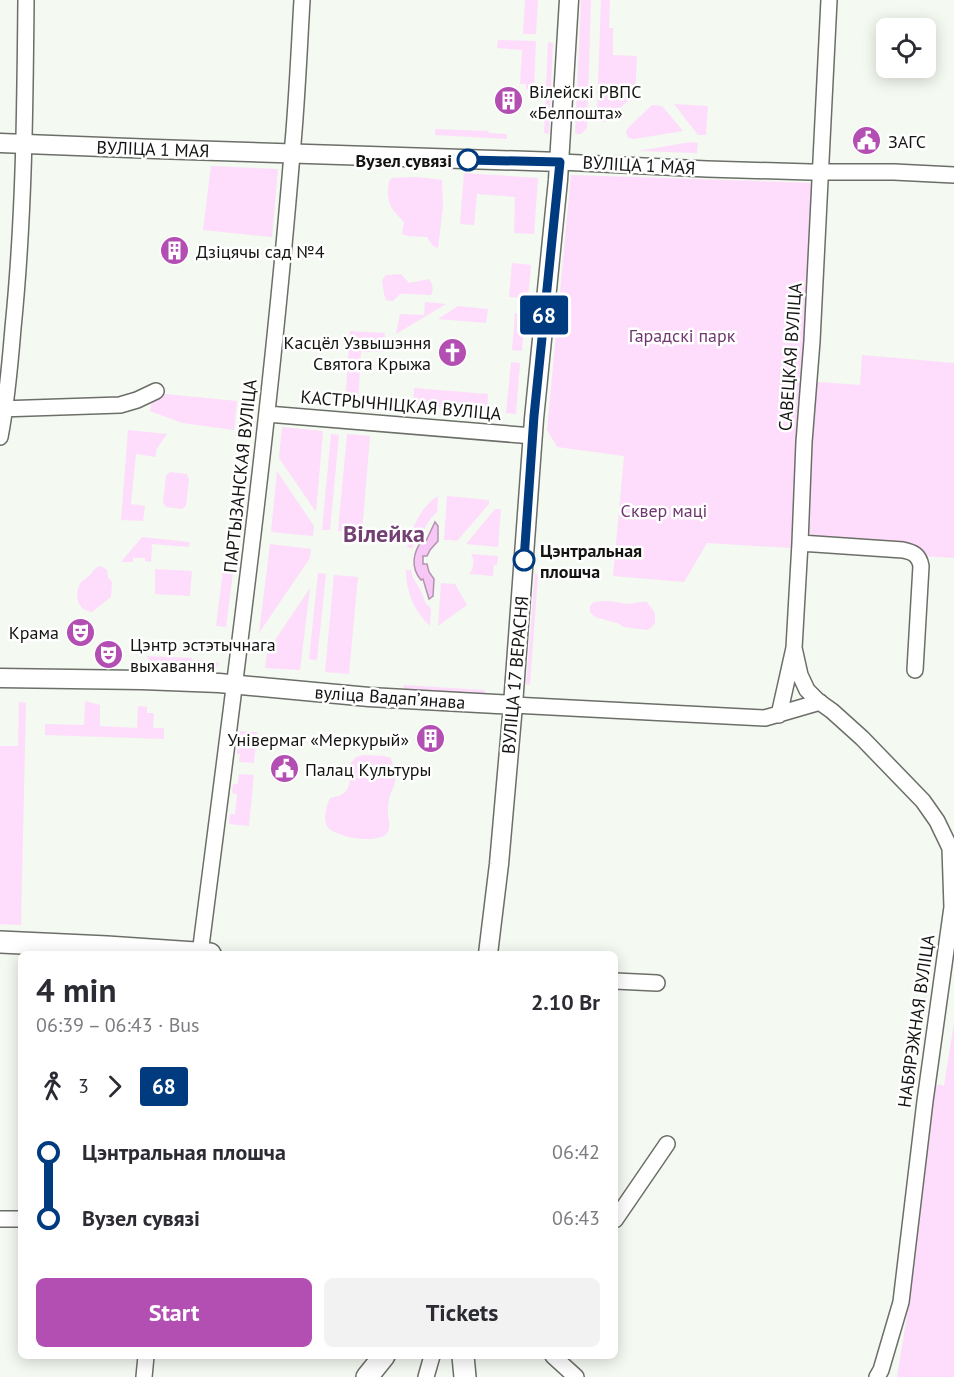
<!DOCTYPE html>
<html lang="en">
<head>
<meta charset="utf-8">
<style>
  :root { --surface:#fff; --page:#f2f2f3; --text:#2b2b33; --muted:#7c7c81; --accent:#b34eb3 }
  body { margin:0; font-family:"PT Sans",sans-serif; background:var(--page); color:var(--text); height:100vh; display:flex; flex-direction:column; font-size:22px; white-space:nowrap }
  * { box-sizing:border-box; margin:0 }
  p { font-size:20px; color:var(--muted) }
  .icon { flex:none; width:33px; height:33px; fill:none; stroke:currentColor; stroke-width:2; stroke-linecap:round; stroke-linejoin:round }
  .map { position:relative; flex:1; overflow:hidden }
  .sheet { position:absolute; left:18px; top:951px; width:600px; height:408px; display:flex; flex-direction:column; background:var(--surface); border-radius:9px; box-shadow:0 3px 15px #0003 }
  .sheet>* { flex:none }
  .badge { padding:0 12px; border-radius:4px; font-size:21px; line-height:39px }
  .controls { position:absolute; left:876px; top:18px; display:grid; gap:12px }
  .controls a { display:grid; place-items:center; width:60px; height:60px; border-radius:9px; background:var(--surface); box-shadow:0 3px 15px #0003; font-size:30px }
  .map>.badge { position:absolute; translate:-50% -50%; box-shadow:0 0 0 3px #fff }
  .legs { display:flex; align-items:center; gap:9px; height:66px; padding:0 18px; font-size:20px }
  .legs p { margin-inline-start:auto }
  .head { display:flex; align-items:center; justify-content:space-between; height:102px; padding:0 18px }
  h1 { font-size:33px; font-weight:800; line-height:45px }
  .action { display:flex; gap:12px; margin-top:auto; padding:12px 18px }
  .action a { flex:1; height:69px; border-radius:9px; background:var(--accent); color:#fff; font-size:24px; font-weight:800; line-height:69px; text-align:center }
  .action a+a { background:var(--page); color:var(--text) }
  ul { padding:0 18px; list-style:none }
  li { display:flex; align-items:center; gap:21px; height:66px; font-size:22px }
  li i { display:grid; place-items:center; width:9px; height:100%; margin:0 8px; background:currentColor }
  li i::after { content:''; width:15px; height:15px; margin:-8px; border:4px solid; border-radius:50%; background:var(--surface) }
  li p { margin-inline-start:auto }
  li:first-child i { background:linear-gradient(#0000 50%,currentColor 0) }
  li:last-child i { background:linear-gradient(currentColor 50%,#0000 0) }
  .map>svg:first-child { display:block }
</style>
</head>
<body>
<div class="map">
<svg width="954" height="1377" viewBox="0 0 954 1377">
  <rect width="100%" height="100%" fill="#f4f9f1"/>
  <path fill="#fdddfb" d="M525 0H538L536 34H523Z
    M581 0H591L587 128 581 134H575Z
    M601 0H610L609 28H613V55L637 56 635 97C631 100 626 102 622 106 614 114 615 121 602 122L598 118 597 113Z
    M498 40 536 41 534 90 526 89V84H520L522 50 497 48Z
    M548 42 553 43 549 134 544 133Z
    M674 104 708 106 706 135H698Z
    M652 105 662 106 683 131 634 139 628 138 626 132 628 128Z
    M435 129 488 131 489 133 507 134V139L435 135Z
    M691 142 698 143 697 153 638 151Z
    M211 166 278 169 272 237 203 230Z
    M464 173 538 178 534 234 514 233 515 197 477 194 474 225 460 224Z
    M571 175 816 183 805 381 860 385 862 355 954 363V558L707 543 684 582 613 576 624 456 557 447 547 430Z
    M417 177 442 180 443 207 438 248 433 246 427 237 408 236 402 234 404 222C389 207 386 202 389 181L392 178Z
    M512 263 531 265 528 298 509 297Z
    M401 274 409 283 429 279C433 284 434 289 431 295 425 295 403 293 400 294 399 295 394 300 393 301L386 300 384 294 382 280 386 275Z
    M425 302 446 304 396 334 400 314 424 315Z
    M458 306 488 309 486 323 438 319Z
    M515 313 525 314 522 351 512 350Z
    M350 331 385 333 384 352H361L358 403 345 402Z
    M511 362 520 363 516 414 506 413Z
    M414 388 488 394 487 411 413 405Z
    M165 394 237 401 234 430 182 423 150 411 152 399 158 395Z
    M282 427 323 431 316 512 279 458Z
    M128 430 167 434 156 450V457L136 454 131 504 145 506 143 521 121 520Z
    M331 434 339 435 330 530H322Z
    M347 434 370 436 362 533 338 531Z
    M277 471 314 526 313 536 271 532Z
    M170 472 187 474 189 479 186 506 182 509 166 507 163 503 166 476Z
    M438 496 437 512 431 518 412 548H407C411 529 421 506 438 496Z
    M447 496 489 500V504L457 541 451 540H444Z
    M495 509H501L498 547 466 544Z
    M142 537 190 542 189 547 152 544 151 562 145 561V558H133V562H121Z
    M270 544 311 549 310 558 259 633Z
    M471 554 498 556 497 565H494L493 576 469 574C474 568 475 561 471 554Z
    M224 561H231L234 565 226 627 216 626Z
    M101 566 107 570 108 577 112 582 111 597 92 612C79 611 74 597 79 586 81 580 86 579 90 575 92 573 93 570 96 568 97 567 99 567 101 566Z
    M155 569 192 571 190 596 155 594Z
    M406 570H411L413 578 421 591 426 604 431 608 430 626C414 611 406 592 406 570Z
    M535 572 538 576 530 685 526 684Z
    M318 573 326 574 317 660 309 659Z
    M334 575 358 577 349 674 325 672Z
    M441 583 455 584 467 605 438 626Z
    M310 588 300 670 265 668 267 652Z
    M606 601C613 601 620 603 627 604 634 604 640 601 647 602L655 613V623L651 628 647 630 624 627 617 623 595 617 590 612V606L594 602Z
    M147 656 192 658V660L213 661 219 663 217 668 151 665Z
    M404 685 484 690 486 692 484 694 406 689 403 687Z
    M85 701 100 705V726L137 728 138 706 147 707V713H154L153 728H164V739L45 735V724L84 725Z
    M19 702 26 703 21 925 0 924V746H18Z
    M238 731 257 732 254 763 239 762 240 754H237V745H240L241 740 237 739Z
    M364 755 384 756 391 758C393 766 396 774 395 781 394 788 390 793 389 799 388 804 388 809 388 814 388 819 391 826 388 832 381 845 334 838 327 826 323 818 326 806 330 798 334 797 340 796 344 793 352 787 350 773 350 764L356 757Z
    M239 774 254 775 249 826 229 824 230 814H235L237 794 232 793 233 784H238Z
    M954 1023V1377H897L909 1303 903 1287 934 1087 940 1084 944 1086Z"/>
  <path fill="#f7c8f5" stroke="#b392b1" stroke-width="1.5" d="M435 522 438 526V541L430 550 427 556H423V564H427L429 572 434 579 433 596 429 599 423 579 421 580C410 567 413 552 423 539L426 541Z"/>
  <g fill="none" stroke-linecap="round" stroke-linejoin="round">
    <defs>
      <path id="minor" d="M560 162 707 169 810 172H894L954 175
        M0 409 120 405 137 400 156 391
        M267 414 533 436
        M0 437C7 401 10 365 13 328 24 219 25 110 26 0
        M800 543 903 550C913 552 919 555 921 566L915 670
        M794 648 800 675 807 690 818 701 832 711 862 738 923 801 937 821 950 848 952 907 925 1101 901 1302 881 1370 877 1377
        M513 705 765 718 820 702
        M779 715 794 648 800 543 804 442 812 341 829 0
        M200 954C234 688 270 422 292 154 297 103 299 51 302 0
        M615 981 657 983
        M0 1219H21
        M615 1220 667 1144
        M553 1356 576 1377
        M144 1377 146 1356
        M426 1377 432 1356"/>
      <path id="tertiary" d="M0 143 155 149 560 162
        M0 678 142 680 219 683 369 697 513 705
        M488 954 499 864 513 705 534 419 558 180 569 0"/>
      <path id="secondary" d="M0 942 107 947 210 954
        M463 1356 465 1377
        M367 1377 384 1356"/>
    </defs>
    <use href="#minor" stroke="#6b6f68" stroke-width="18"/>
    <use href="#tertiary" stroke="#6b6f68" stroke-width="21"/>
    <use href="#secondary" stroke="#6b6f68" stroke-width="24"/>
    <use href="#minor" stroke="#fff" stroke-width="15"/>
    <use href="#tertiary" stroke="#fff" stroke-width="18"/>
    <use href="#secondary" stroke="#fff" stroke-width="21"/>
  </g>
  <g fill="none" stroke-linecap="round" stroke-linejoin="round">
    <defs>
      <path id="line-1" d="M468 160 560 162 534 416 524 560"/>
    </defs>
    <use href="#line-1" stroke="#fff" stroke-width="14"/>
    <use href="#line-1" stroke="#003b80" stroke-width="9"/>
  </g>
  <defs>
    <symbol id="building-disc" viewBox="-11 -11 22 22"><circle r="9.5" fill="#b34eb3" stroke="#fff"/><path d="M-4-6H4V6H1V3H-1V6H-4ZM-2.5-4.3h1.7v1.8h-1.7ZM.8-4.3h1.7v1.8H.8ZM-2.5-1h1.7V.8h-1.7ZM.8-1h1.7V.8H.8Z" fill="#fff"/></symbol>
    <symbol id="civic-disc" viewBox="-11 -11 22 22"><circle r="9.5" fill="#b34eb3" stroke="#fff"/><path d="M-.6-6.5H3V-4.5H.6V-3L4-1V1h2V6H-6V1h2V-1L-.6-3ZM-1.2 2.5V6h2.4V2.5Z" fill="#fff"/></symbol>
    <symbol id="church-disc" viewBox="-11 -11 22 22"><circle r="9.5" fill="#b34eb3" stroke="#fff"/><path d="M-1.2-6h2.4v3.5h3.3v2.4h-3.3V6h-2.4V-.1h-3.3v-2.4h3.3Z" fill="#fff"/></symbol>
    <symbol id="theatre-disc" viewBox="-11 -11 22 22"><circle r="9.5" fill="#b34eb3" stroke="#fff"/><path d="M-5-5.5Q0-4 5-5.5V0Q5 5 0 6Q-5 5-5 0ZM-3.3-2.5H-1v1.5H-3.3ZM1-2.5H3.3v1.5H1ZM-2.8 1Q0 5.5 2.8 1Z" fill="#fff"/></symbol>
  </defs>
  <g fill-rule="evenodd">
    <use href="#building-disc" x="492" y="84" width="33" height="33"/>
    <use href="#civic-disc" x="850" y="124" width="33" height="33"/>
    <use href="#building-disc" x="158" y="234" width="33" height="33"/>
    <use href="#church-disc" x="436" y="336" width="33" height="33"/>
    <use href="#theatre-disc" x="64" y="616" width="33" height="33"/>
    <use href="#theatre-disc" x="92" y="638" width="33" height="33"/>
    <use href="#building-disc" x="414" y="722" width="33" height="33"/>
    <use href="#civic-disc" x="268" y="752" width="33" height="33"/>
  </g>
  <g fill="#fff" stroke="#003b80" stroke-width="3">
    <circle cx="468" cy="160" r="10"/>
    <circle cx="524" cy="560" r="10"/>
  </g>
  <g text-anchor="middle" dominant-baseline="central" stroke-width="5" stroke-linejoin="round" paint-order="stroke">
    <g font-size="18" fill="#141512" stroke="#fff" text-anchor="start">
      <text x="529" y="91">Вілейскі РВПС<tspan x="529" dy="21">«Белпошта»</tspan></text>
      <text x="888" y="141">ЗАГС</text>
      <text x="196" y="251">Дзіцячы сад №4</text>
      <text x="431" y="342" text-anchor="end">Касцёл Узвышэння<tspan x="431" dy="21">Святога Крыжа</tspan></text>
      <text x="59" y="632" text-anchor="end">Крама</text>
      <text x="130" y="644">Цэнтр эстэтычнага<tspan x="130" dy="21">выхавання</tspan></text>
      <text x="409" y="739" text-anchor="end">Універмаг «Меркурый»</text>
      <text x="305" y="769">Палац Культуры</text>
    </g>
    <g font-size="18" fill="#141512" stroke="#fff">
      <text transform="translate(153 149) rotate(2)">ВУЛІЦА 1 МАЯ</text>
      <text transform="translate(639 165) rotate(3)">ВУЛІЦА 1 МАЯ</text>
      <text transform="translate(790 357) rotate(-86)">САВЕЦКАЯ ВУЛІЦА</text>
      <text transform="translate(401 405) rotate(5)">КАСТРЫЧНІЦКАЯ ВУЛІЦА</text>
      <text transform="translate(240 476) rotate(-84)">ПАРТЫЗАНСКАЯ ВУЛІЦА</text>
      <text transform="translate(515 675) rotate(-85)">ВУЛІЦА 17 ВЕРАСНЯ</text>
      <text transform="translate(390 697) rotate(4)">вуліца Вадапʼянава</text>
      <text transform="translate(916 1021) rotate(-82)">НАБЯРЭЖНАЯ ВУЛІЦА</text>
    </g>
    <g font-size="18" font-weight="bold" fill="#141512" stroke="#fff" text-anchor="end">
      <text x="452" y="160">Вузел сувязі</text>
      <text x="540" y="550" text-anchor="start">Цэнтральная<tspan x="540" dy="21">плошча</tspan></text>
    </g>
    <g font-size="18" fill="#6f376f" stroke="#fff">
      <text x="682" y="335">Гарадскі парк</text>
      <text x="664" y="510">Сквер маці</text>
    </g>
    <g font-size="24" font-weight="bold" fill="#734072" stroke="#fff">
      <text x="384" y="533">Вілейка</text>
    </g>
  </g>
</svg>
<div class="controls">
<a><svg class="icon" aria-label="locate" viewBox="0 0 24 24"><circle cx="12" cy="12" r="6"/><path d="M12 2v4M12 18v4M2 12h4M18 12h4"/></svg></a>
</div>
<b class="badge" style="left:544px;top:315px;background:#003b80;color:#fff">68</b>
<section class="sheet">
<div class="head"><div><h1>4 min</h1><p>06:39 – 06:43 · Bus</p></div><b>2.10 Br</b></div>
<div class="legs"><svg class="icon" aria-label="walk" viewBox="0 0 24 24"><circle cx="13" cy="4" r="2"/><path d="M13 8l-2 6 4 7M11 14l-3 7M7 12l3-4h3l4 4"/></svg>3<svg class="icon" aria-label="forward" viewBox="0 0 24 24"><path d="M9 5l7 7-7 7"/></svg><b class="badge" style="background:#003b80;color:#fff">68</b></div>
<ul>
<li><i style="color:#003b80"></i><b>Цэнтральная плошча</b><p>06:42</p></li>
<li><i style="color:#003b80"></i><b>Вузел сувязі</b><p>06:43</p></li>
</ul>
<div class="action"><a>Start</a><a>Tickets</a></div>
</section>
</div>
</body>
</html>
